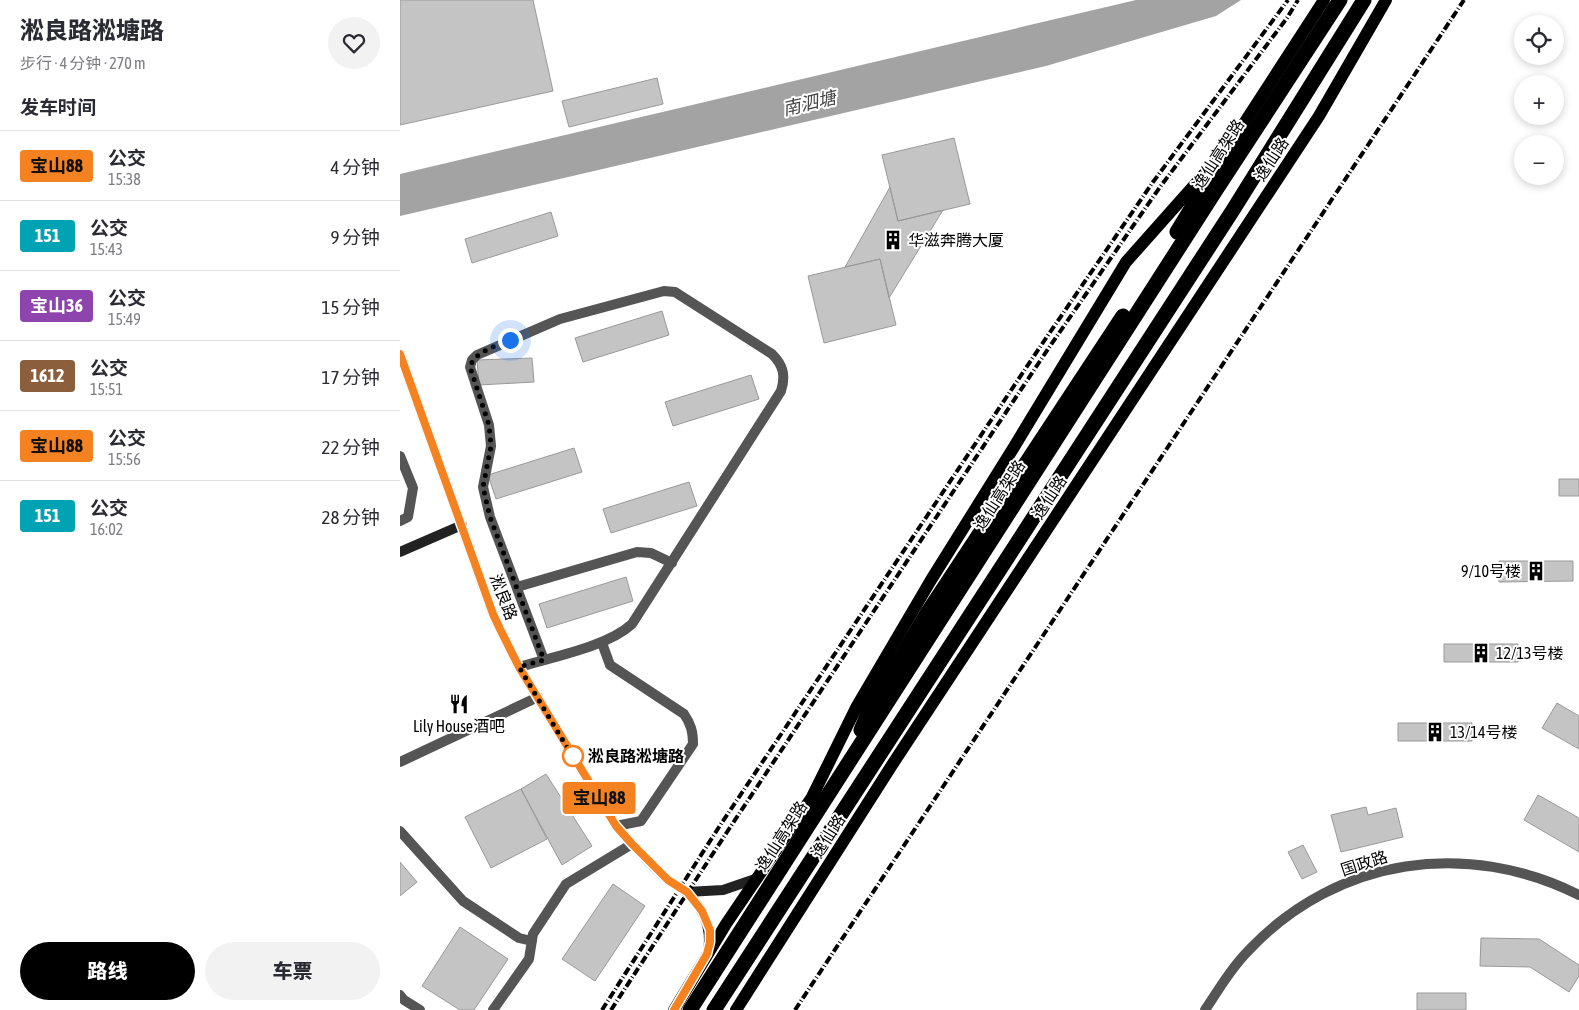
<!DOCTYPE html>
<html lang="zh">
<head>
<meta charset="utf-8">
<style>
  :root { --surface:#fff; --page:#f2f2f3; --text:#2b2b33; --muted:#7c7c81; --line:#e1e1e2; --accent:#000 }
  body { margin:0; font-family:"Asap Condensed","Noto Sans SC",sans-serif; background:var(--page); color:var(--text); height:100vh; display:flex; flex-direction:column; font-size:19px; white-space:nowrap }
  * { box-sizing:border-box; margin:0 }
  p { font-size:16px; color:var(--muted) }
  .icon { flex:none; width:28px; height:28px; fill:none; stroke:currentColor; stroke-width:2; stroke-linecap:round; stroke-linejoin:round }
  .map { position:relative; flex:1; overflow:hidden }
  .side { display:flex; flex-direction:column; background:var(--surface); width:400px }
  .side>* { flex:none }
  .badge { padding:0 10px; border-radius:4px; font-size:18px; line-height:32px }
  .fabs { position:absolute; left:1114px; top:15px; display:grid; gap:10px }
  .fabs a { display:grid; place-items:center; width:50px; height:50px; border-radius:50%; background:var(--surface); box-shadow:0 2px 8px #0003; font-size:25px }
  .you { position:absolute; width:25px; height:25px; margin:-12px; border:4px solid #fff; border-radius:50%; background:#1a73e8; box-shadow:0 0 0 8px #1a73e833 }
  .map>.badge { position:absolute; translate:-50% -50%; box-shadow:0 0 0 2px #fff }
  h2 { padding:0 20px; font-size:19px; line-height:45px }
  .round { display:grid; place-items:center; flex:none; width:52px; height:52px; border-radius:26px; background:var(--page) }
  .head { display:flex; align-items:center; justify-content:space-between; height:85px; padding:0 20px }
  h1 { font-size:24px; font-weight:800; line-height:38px }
  .primary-button { display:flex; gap:10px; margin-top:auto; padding:10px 20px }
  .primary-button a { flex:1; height:58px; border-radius:30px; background:var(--accent); color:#fff; font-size:20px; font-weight:800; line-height:58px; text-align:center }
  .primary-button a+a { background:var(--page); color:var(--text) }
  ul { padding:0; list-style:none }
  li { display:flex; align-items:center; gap:15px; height:70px; padding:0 20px; border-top:1px solid var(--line) }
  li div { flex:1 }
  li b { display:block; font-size:19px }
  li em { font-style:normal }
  li .badge { min-width:55px; font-weight:700; text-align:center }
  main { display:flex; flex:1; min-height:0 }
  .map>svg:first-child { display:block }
</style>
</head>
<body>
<main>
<section class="side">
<div class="head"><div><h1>淞良路淞塘路</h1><p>步行 · 4 分钟 · 270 m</p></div><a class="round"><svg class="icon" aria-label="heart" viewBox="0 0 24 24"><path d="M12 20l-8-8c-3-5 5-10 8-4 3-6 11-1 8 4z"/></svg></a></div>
<h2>发车时间</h2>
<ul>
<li><span class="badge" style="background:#f58220;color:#111">宝山88</span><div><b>公交</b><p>15:38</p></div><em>4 分钟</em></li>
<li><span class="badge" style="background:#00a3b4;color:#fff">151</span><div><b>公交</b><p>15:43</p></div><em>9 分钟</em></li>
<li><span class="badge" style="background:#8e44ad;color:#fff">宝山36</span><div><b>公交</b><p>15:49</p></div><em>15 分钟</em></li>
<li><span class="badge" style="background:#8b5e3c;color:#fff">1612</span><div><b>公交</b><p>15:51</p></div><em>17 分钟</em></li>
<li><span class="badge" style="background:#f58220;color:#111">宝山88</span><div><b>公交</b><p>15:56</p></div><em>22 分钟</em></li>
<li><span class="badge" style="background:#00a3b4;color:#fff">151</span><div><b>公交</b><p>16:02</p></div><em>28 分钟</em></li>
</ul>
<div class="primary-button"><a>路线</a><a>车票</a></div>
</section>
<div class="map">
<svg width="1179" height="1010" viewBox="0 0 1179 1010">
  <rect width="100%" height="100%" fill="#fff"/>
  <path fill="#a3a3a3" d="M736 0H841L816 16 646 66 0 216V174Z"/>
  <path fill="#c4c4c4" stroke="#999" d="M0 0H133L153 91 0 125Z
    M257 78 263 104 169 127 162 101Z
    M554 138 570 204 498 221 482 155Z
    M490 187 498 221 543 210 489 298 480 259 445 267Z
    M151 212 158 236 72 263 65 239Z
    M480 259 496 325 424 343 408 276Z
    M262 311 269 335 183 362 175 338Z
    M132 358 134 382 79 385 77 360Z
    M351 375 359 399 273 426 265 402Z
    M174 448 182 472 96 499 88 475Z
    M1159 479H1179V496H1159Z
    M289 482 297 506 211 533 203 509Z
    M1099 561H1173V581L1099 582Z
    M226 577 233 601 147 628 139 604Z
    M1044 644H1118V662H1044Z
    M1157 703 1179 716V749L1142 728Z
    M998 723H1072V741H998Z
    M146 774 192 846 162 865 121 789Z
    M121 789 147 839 91 868 65 817Z
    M1138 795 1179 818V852L1124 820Z
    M966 807 968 815 996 808 1003 837 941 852 931 815Z
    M903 845 917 872 902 879 888 852Z
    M0 862 17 882 0 896Z
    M213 884 245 906 195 981 162 959Z
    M60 927 108 959 74 1010H60L22 986Z
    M1081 938 1139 939 1179 965V976L1169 992 1130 967 1080 966Z
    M1017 993H1066V1010H1017Z"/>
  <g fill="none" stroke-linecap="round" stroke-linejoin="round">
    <path stroke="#555" stroke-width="10" d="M0 456 13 488 8 517 0 521
      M117 587 237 552 251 553 272 563
      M202 643 210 665 284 714C291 724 293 732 293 744L241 821 216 826
      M119 667C152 657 207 647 232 624L381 391C386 375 383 365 372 354L275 292 264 291 160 319 77 355 72 360 70 367 89 425 91 446 83 487 90 517 144 660
      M0 762 138 697
      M0 831 63 901 119 938 132 941
      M0 995 4 1000 20 1010
      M93 1010 129 959 133 934 166 884 232 844
      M805 1010C819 989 832 967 850 949 938 857 1067 839 1179 895"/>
    <path stroke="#222" stroke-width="10" d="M0 354 93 614 100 629 119 667 216 826C232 844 249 863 267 879 273 884 280 887 286 892 303 907 312 928 308 951
      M0 552 62 525
      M287 892 323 890 358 878"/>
    <path stroke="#000" stroke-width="12" d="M274 1010 326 924 412 797 457 706 531 580 614 447 726 262 830 145 924 0
      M336 1010 492 765 919 116 986 0"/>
    <path stroke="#000" stroke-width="15" d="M777 232 830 145
      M461 730 470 708 526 615 723 316
      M290 1010 816 190 940 0
      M314 1010 833 210 964 0"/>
    <path stroke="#000" stroke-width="4" stroke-dasharray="8 2.5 1 2.5" stroke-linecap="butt" d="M202 1010 319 827 642 344 753 182 888 0
      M211 1010 327 832 648 349 760 187 887 18 898 0
      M395 1010 1064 0"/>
  </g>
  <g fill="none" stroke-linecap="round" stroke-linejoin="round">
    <defs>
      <path id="line" d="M0 354 93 614 100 629 119 667 216 826 232 844 268 880 287 892 302 911 310 930V942L307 954 274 1010"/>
    </defs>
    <use href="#line" stroke="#fff" stroke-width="11"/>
    <use href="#line" stroke="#f58220" stroke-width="8"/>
    <path stroke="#000" stroke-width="5" stroke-dasharray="0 9" d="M110 340C95 347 75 351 70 367L89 425 91 446 83 487 90 517 144 660 119 667 174 759 173 756"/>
  </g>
  <defs>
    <symbol id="building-bare" viewBox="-9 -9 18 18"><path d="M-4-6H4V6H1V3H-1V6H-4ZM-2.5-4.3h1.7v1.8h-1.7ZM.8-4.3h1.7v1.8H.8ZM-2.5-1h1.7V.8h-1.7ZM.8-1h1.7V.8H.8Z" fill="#000" stroke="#fff" stroke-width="2.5" paint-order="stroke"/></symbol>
    <symbol id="restaurant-bare" viewBox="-9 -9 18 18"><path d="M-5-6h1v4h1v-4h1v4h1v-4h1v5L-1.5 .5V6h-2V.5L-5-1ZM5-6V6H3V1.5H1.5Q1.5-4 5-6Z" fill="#000" stroke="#fff" stroke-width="2.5" paint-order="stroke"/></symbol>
  </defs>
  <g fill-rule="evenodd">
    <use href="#building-bare" x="479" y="226" width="28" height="28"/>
    <use href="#building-bare" x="1122" y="557" width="28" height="28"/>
    <use href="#building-bare" x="1067" y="639" width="28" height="28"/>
    <use href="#restaurant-bare" x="45" y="690" width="28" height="28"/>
    <use href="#building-bare" x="1021" y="718" width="28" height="28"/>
  </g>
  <circle fill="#fff" stroke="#f58220" stroke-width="2.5" cx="173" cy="756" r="10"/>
  <g text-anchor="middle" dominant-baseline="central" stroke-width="4" stroke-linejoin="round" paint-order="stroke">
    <g font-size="16" fill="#000" stroke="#fff">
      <text transform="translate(818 154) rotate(-57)">逸仙高架路</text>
      <text transform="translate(871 159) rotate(-57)">逸仙路</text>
      <text transform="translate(599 495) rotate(-57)">逸仙高架路</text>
      <text transform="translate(649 497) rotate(-57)">逸仙路</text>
      <text transform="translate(104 597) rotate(69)">淞良路</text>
      <text transform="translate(381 836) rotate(-57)">逸仙高架路</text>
      <text transform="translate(428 836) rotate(-58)">逸仙路</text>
      <text transform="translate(964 863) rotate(-18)">国政路</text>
    </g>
    <g font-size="16" fill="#000" stroke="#fff" text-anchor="start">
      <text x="508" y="240">华滋奔腾大厦</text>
      <text x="1121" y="571" text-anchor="end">9/10号楼</text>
      <text x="1096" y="653">12/13号楼</text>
      <text x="59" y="726" text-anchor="middle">Lily House酒吧</text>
      <text x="1050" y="732">13/14号楼</text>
    </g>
    <g font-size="16" font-weight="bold" fill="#000" stroke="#fff" text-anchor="start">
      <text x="188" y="756">淞良路淞塘路</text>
    </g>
    <g font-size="18" font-style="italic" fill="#444" stroke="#fff">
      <text transform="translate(409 103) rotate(-13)">南泗塘</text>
    </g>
  </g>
</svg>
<div class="fabs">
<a><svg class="icon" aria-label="locate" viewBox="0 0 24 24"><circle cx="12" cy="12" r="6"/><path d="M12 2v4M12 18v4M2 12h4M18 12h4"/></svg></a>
<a>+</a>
<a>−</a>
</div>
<div class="you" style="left:110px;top:340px"></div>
<b class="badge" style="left:199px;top:798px;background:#f58220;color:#111">宝山88</b>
</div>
</main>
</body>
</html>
